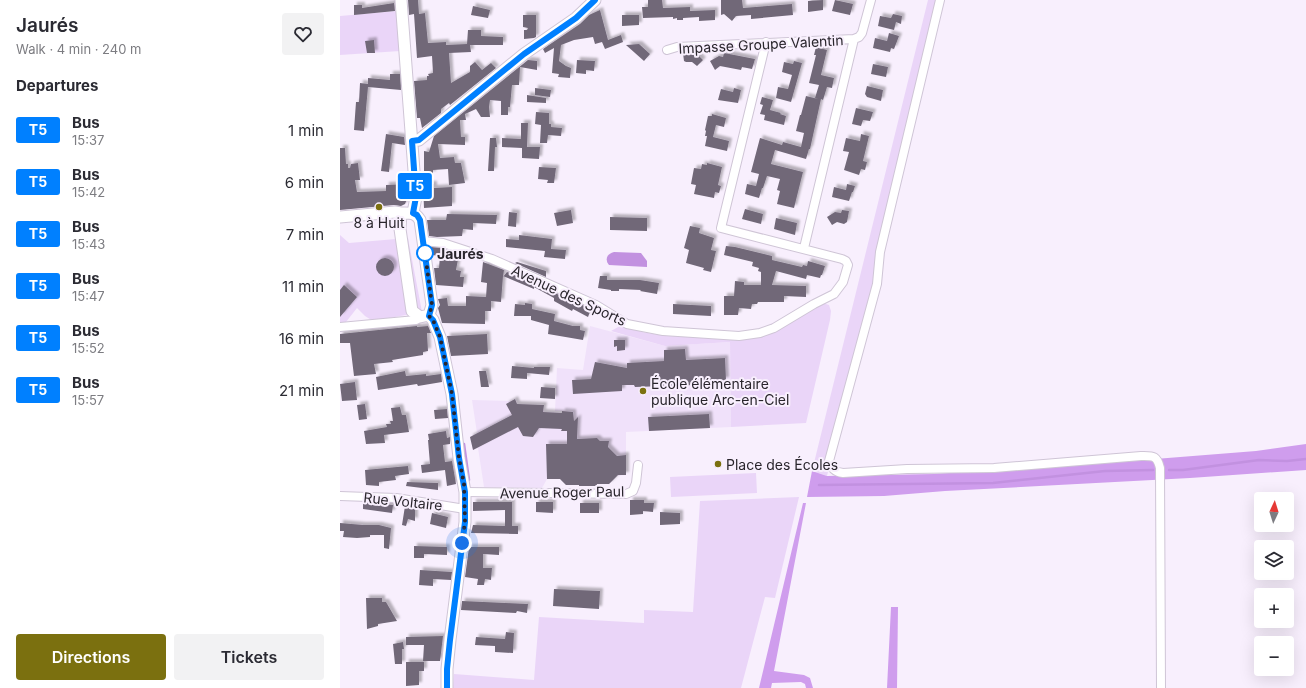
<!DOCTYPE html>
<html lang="en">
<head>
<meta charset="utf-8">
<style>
  :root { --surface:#fff; --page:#f2f2f3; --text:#2b2b33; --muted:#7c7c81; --accent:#7b700f }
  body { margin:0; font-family:Inter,sans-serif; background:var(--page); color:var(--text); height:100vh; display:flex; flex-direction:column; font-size:15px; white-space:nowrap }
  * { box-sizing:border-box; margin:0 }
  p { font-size:13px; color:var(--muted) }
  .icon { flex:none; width:22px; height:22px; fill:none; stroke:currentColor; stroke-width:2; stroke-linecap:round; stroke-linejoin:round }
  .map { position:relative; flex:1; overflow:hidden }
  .details { display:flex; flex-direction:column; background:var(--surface); width:340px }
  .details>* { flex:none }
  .badge { padding:0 8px; border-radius:3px; font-size:14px; line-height:26px }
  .needle { width:26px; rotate:4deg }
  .tools { position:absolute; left:914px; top:492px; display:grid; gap:8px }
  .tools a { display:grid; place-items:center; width:40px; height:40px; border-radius:4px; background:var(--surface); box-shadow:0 4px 16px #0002; font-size:20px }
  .you { position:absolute; width:20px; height:20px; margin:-10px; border:3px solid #fff; border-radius:50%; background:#1a73e8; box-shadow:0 0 0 6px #1a73e833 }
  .map>.badge { position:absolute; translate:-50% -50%; box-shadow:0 0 0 2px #fff }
  h2 { padding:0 16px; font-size:15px; line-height:36px }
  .round { display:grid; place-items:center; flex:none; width:42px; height:42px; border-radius:4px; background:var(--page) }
  .summary { display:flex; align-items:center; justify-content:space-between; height:68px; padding:0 16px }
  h1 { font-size:19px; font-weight:600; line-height:30px }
  .action { display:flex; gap:8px; margin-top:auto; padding:8px 16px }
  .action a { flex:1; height:46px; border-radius:4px; background:var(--accent); color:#fff; font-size:16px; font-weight:600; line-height:46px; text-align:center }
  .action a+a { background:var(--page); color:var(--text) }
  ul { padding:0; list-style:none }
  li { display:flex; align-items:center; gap:12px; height:52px; padding:0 16px }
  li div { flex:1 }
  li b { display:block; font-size:15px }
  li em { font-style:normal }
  li .badge { min-width:44px; font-weight:700; text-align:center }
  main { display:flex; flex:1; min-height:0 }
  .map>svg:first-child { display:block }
</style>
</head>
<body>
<main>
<section class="details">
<div class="summary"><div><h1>Jaurés</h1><p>Walk · 4 min · 240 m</p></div><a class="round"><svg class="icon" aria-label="heart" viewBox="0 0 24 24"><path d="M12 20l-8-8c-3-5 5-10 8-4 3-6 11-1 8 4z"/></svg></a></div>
<h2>Departures</h2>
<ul>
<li><span class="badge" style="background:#0080ff;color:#fff">T5</span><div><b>Bus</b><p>15:37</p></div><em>1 min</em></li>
<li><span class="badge" style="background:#0080ff;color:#fff">T5</span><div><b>Bus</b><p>15:42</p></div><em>6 min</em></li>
<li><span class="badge" style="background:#0080ff;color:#fff">T5</span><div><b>Bus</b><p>15:43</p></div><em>7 min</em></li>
<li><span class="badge" style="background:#0080ff;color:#fff">T5</span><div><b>Bus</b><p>15:47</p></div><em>11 min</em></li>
<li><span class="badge" style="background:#0080ff;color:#fff">T5</span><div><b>Bus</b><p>15:52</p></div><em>16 min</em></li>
<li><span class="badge" style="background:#0080ff;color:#fff">T5</span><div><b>Bus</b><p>15:57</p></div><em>21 min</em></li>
</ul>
<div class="action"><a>Directions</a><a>Tickets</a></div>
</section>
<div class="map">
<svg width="966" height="688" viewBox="0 0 966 688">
  <defs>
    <filter id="shadow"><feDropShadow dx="3" dy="-3" stdDeviation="1" flood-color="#0004"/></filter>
  </defs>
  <rect width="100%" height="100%" fill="#f8effd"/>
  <path fill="#f0e1fa" d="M250 326 325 346 390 342 391 427 286 432V475L275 476V478L269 484H257V486H239V485L220 479H207L202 488 144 487 138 448 133 450 130 437 137 433 132 400 171 401 175 399 177 404 193 405 200 409H203L204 412 222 413V411H215L217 368 243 370Z"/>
  <path fill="#ead5f8" d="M588 0H602L487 476 472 471Z
    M57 11 60 51 0 55V16Z
    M0 235 9 243 68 238 82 312 33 321 25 316 17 308 6 322 0 323Z
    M483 303 489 305 491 311 490 320 466 423 391 427 390 342 325 346 271 331 280 326H286L302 332 325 336 363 337 427 335 443 327Z
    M416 473 417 493 331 497 330 477Z
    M459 497 435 598 425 597 401 688H113L114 674 194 680 199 617 304 623V610L353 612 360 501Z"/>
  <path fill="#cf9ded" d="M966 444V470L850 478 605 491 544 496 467 497 472 471 487 476 594 474 777 462 916 451Z
    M463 503H466L434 671 464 675 470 678 473 688H466L465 684 461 682 432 683 431 688H419Z
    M551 607H558L557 688H547Z"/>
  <path fill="#c291e0" d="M274 252 301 253 307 261V267L269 265C265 260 266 254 274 252Z"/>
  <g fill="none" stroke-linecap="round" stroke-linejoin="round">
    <path stroke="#c291e0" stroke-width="2.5" d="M124 444 129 480
      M829 470H843L919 460 947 461 966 459
      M479 485 653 483 765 471 813 470"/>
  </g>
  <path fill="#716878" filter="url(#shadow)" d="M68 0H78L79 14 85 13 88 43 106 42V45L127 44 128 30H141V36L163 37V45H130L131 52 109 53 111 83 130 72V66L135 62 142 70 151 63 156 68 110 105 109 103 101 109V113L82 128 80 118H77L74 81 87 80V76H89L88 74 93 73 92 56 77 58 74 14 69 15Z
    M308 0H322L323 8 350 7V11L375 10V20L359 21V17L343 18V20H337V18L333 19V17L303 18 302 7H308Z
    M381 0H402L403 8 452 4 453 15 411 19V15L396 16 392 21 384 14 381 15Z
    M483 0V10L468 12V1Z
    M495 0 513 4 510 15 492 11Z
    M54 3 55 11 14 15V5H22V8Z
    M133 6 150 10 148 18 131 15Z
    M260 10 268 40 281 35 283 42 265 49 262 42 255 44 253 37 234 40 221 45 219 61 226 66 231 68 230 78 218 77 219 74 212 73 214 48 205 53 203 49 240 24 249 15Z
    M553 14 562 16 561 24 556 22 554 30 538 26 540 16 551 18Z
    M183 15H196V37L194 38 184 39V30H187L188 28 183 27Z
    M282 15H299V25L282 26Z
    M549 33 559 36 554 49 551 48 550 52 533 48 535 38 547 41Z
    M34 40 35 53H27L25 41Z
    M299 44 310 54 304 61 286 45Z
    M476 47 487 50 481 75 494 78 492 88 487 87 483 100 481 99 470 149H469L466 159 435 150 431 164 463 172 454 208 437 204 440 191 437 190 440 179 427 176 423 188H422L419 198 405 194 407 184 416 186 419 174 411 172 420 138 442 145 443 142 461 147 464 133 456 131 460 115H461L466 96 478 99 475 98 479 85 469 83 476 55H474Z
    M344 52 356 53 363 60 357 66 352 62H346L344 61 343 53Z
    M384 53 415 59 412 69 402 67 401 70 380 66 375 70 370 61 379 56 383 57Z
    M188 60 197 61V70L180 67 179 85H172L170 107H168V115H161V101L150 100 149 107 150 117H141L136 109 125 114 126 120H120L121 137H125V145L98 144 100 158 114 157 115 163H121L125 183 109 185 108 169 93 170V174L84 173V151L89 152 94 136Z
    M237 60 255 61 254 71 246 70V74L236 73Z
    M454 61 462 63 451 102 436 98 438 87 448 89 452 75 442 72 444 62 453 64Z
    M533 64 548 67 546 77 531 74Z
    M50 74H60L61 90 28 87 24 131 14 130 16 102H19L20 83 28 84V78L50 80Z
    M527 86 543 90 541 101 527 97 525 94Z
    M195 88 211 90 210 97 195 95Z
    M394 88 401 90 398 103 378 100 381 89 393 92Z
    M187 95 206 98V103L187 102Z
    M422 97 433 100 430 110 441 113 440 114 446 116 444 125 424 120 425 115 420 114 423 105 420 104Z
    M516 108 533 112 530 121 523 120 521 126 512 124Z
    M196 112 209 113V124H211V127L222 128 221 136 208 135 207 143H200L201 125 195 124Z
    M372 114 386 118 384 127 376 125 373 137 389 141 387 151 365 146 367 136H365L366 131 365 130 368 116H372Z
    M181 123H188L187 147H200L199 159 182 158V148L162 147V138L181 139Z
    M46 134 64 137 65 145 52 143 49 172 41 171Z
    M521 134 529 136 523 161 527 162 525 170 521 169 519 175 504 170 509 152 503 151 506 138 520 141Z
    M150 138H156L157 147H155L154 171H148Z
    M0 148H5L6 164H8V168H10L11 164 18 163 20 180H15L17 192 46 191V185L68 184 67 199 65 204 61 206 54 205 0 210Z
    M367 163 382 167 378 185 381 186 379 193 375 192 374 198 354 194 356 185 351 184 354 168 361 169 362 164 367 165Z
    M199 167 216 168 214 183H207L208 180 198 179Z
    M83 184H94V188L112 187V206L84 208Z
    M507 184 515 186 513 192H512L509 201 492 197 494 187 506 190Z
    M405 209 423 214 421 224 402 219Z
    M231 210 233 223 217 226 214 213Z
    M502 210 509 211 507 222 504 224 497 222 492 225 487 217 495 212 501 213Z
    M169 212 177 213 176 227 168 226Z
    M107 214 157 215 156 224 133 223V230L123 229 122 236 97 237 89 236 87 220H106Z
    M270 217 307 218V231L270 230Z
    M436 218 457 223 455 235 434 229Z
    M350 226 360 228 359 233 374 238 371 250 376 251 371 272 363 270 364 268 346 263 349 250 344 248Z
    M179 235 212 239 211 249 226 250 225 259 204 257 205 251 166 247V239L179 240Z
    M386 246 395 247 432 256V260L462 267 463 265 467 266 468 261 485 266 482 275H481L480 278 467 275 466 279 436 271 432 285 466 286V297L444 296V302H418L417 304H412L411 309 399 308 398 315H384V296H394L395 281 404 282V285H421V272L418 271 419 268 412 266 413 262 384 255Z
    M91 247 102 248 119 254 116 270 121 271 120 277H124L123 287 96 285 94 268H99L100 256 92 255Z
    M36 267a9 9 0 1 1 18 0a9 9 0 1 1-18 0Z
    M143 262 164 270 163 277 167 272 251 309 248 317 233 309 232 311 214 301V298L194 287V289L163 276 161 302 151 301V311H145V324L102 323 98 308 100 305 98 299 107 298 108 306H126V296L146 297 147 283 141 282Z
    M177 262 206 271V277L175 263Z
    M260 276H267V280H300L319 283 317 294 300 291 301 290 279 289V291H271V290L258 288Z
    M4 285 17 297 0 317V290Z
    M185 303 192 304V309L215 314 214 321 233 326H240V330L245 331 243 340 208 334 209 325 191 320V316H174L175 304 185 305Z
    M333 304 371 306V316L333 314Z
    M77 326V327L88 326 91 333H87L88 351 83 352V355L52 360 53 362 34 364 36 374 14 376 10 343H0V334Z
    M147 334 148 354 111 356 107 336Z
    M274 340H285V350L277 351V346L274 347Z
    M345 349 346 360 385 358 386 380 378 381V384L354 385 295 387 294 385H282V391L233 394 232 380 251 379 255 362 287 368V363L324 361V350Z
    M172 366 194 368V367H210L209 375 187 373V379L171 378Z
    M65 371 66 376 86 374V376L101 374 102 382 78 386 77 384 38 390 36 377Z
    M139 371H146L149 387H141Z
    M15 382 17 400 2 401 0 384Z
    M201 387 215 388V399L200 398Z
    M175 399 177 404 204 405 203 412 222 413V411L233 412 234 421 238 417 237 439 257 438 260 441H269L268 447 277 456 286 455V475H278L269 484H257V486H239V485H226L220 479H207L206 444H227V431H221L222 429 199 428 193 437 183 436 178 427 133 450 130 437 172 415 166 404Z
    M25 404 27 419 19 420 17 405Z
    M60 407 62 415H66L69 432 44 435 45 443 26 444 24 431 47 427 46 424H51L50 421H53L51 408Z
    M107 409 108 418 95 419 94 410Z
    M369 414 370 428 309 431 308 417Z
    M106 431 107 438 110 437V444L103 445 105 462 112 461 116 484 107 486 105 470 82 473 81 465 90 464 88 440H89L88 434Z
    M68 466 69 474 55 476 56 480 39 482V486L26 485 25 470Z
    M67 482 98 483V490L66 486Z
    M290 500H304V503H314L313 512 303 511V514L290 515Z
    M23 502 53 505 52 513 23 509Z
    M133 502H172V526H178V534L131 533 133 525 165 526V510L133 511Z
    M196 502H213V513L196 512Z
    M240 503H259V513H240Z
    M65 506 75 509V521L68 519 66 526 62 525Z
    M320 512 340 513V524L320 525Z
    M92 513 108 517 106 528 90 524Z
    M0 523 23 525H39L51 528 49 549 44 548V535H30V537L17 538 3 537 4 531H0Z
    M74 546 107 547V555L84 554V558H74Z
    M129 547H159V555L143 554V568H152L151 580 145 579 144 585H137L138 579 125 577Z
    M80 570 112 572 111 580 93 579V586L79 585Z
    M214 589 260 591 259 609 213 606Z
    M26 598H42V602H46L57 621 38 624V626L27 629Z
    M122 601 188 604 187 613 177 611 176 613 121 610Z
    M166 632 174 633 173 653 155 652V646L135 645 136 637 165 639Z
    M103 636 100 661H83L84 645H66V637Z
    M63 642 64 649H62V664H55L53 644Z
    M66 662H84V671H79V685L66 686Z"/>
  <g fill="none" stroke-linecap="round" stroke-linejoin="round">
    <defs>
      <path id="street" d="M600 0 540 252 537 284 489 461C491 469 495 472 503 473L567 469 654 468 801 456C813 456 817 455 820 468L821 688
        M327 50 337 47 514 39
        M83 241 103 243 152 259 256 305 287 324 323 331 399 336 420 333 434 328 474 304 494 294 503 282 508 265 506 261 502 259 381 228 426 42
        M464 248 514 39 519 37 522 33 531 0
        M0 327 76 320 80 317
        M125 492 286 494 293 491 296 483 298 465
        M0 496 56 498 125 509"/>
      <path id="secondary" d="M61 0 76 197 73 213
        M72 141 79 140 184 54 236 18 255 0
        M61 213C70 213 75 212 80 220L92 305 89 315 80 317 72 311 60 229Z
        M0 217 55 212 61 213
        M89 315 93 320 100 337 112 394 119 458 125 492V522L110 640 107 669V688"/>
    </defs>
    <use href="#street" stroke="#cfc5d6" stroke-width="10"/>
    <use href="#secondary" stroke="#cfc5d6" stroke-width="13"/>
    <use href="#street" stroke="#fff" stroke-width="8"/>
    <use href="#secondary" stroke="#fff" stroke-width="11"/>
  </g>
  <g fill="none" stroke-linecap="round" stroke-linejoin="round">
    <defs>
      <path id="line" d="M107 688V669L110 640 125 522V492L119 458 112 394 100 337 93 320 89 316 92 305 80 220 77 215 73 213 76 197 72 141 79 140 184 54 236 18 255 0"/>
    </defs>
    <use href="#line" stroke="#fff" stroke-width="9"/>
    <use href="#line" stroke="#0080ff" stroke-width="6"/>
    <path stroke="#29252c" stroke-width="4" stroke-dasharray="0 7.2" d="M85 253 92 305 89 316 93 320 100 337 112 394 119 458 124 484 125 522 122 543"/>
  </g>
  <g fill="#7b700f" stroke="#f8effd" stroke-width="1.5">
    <circle cx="39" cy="207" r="4"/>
    <circle cx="303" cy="391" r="4"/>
    <circle cx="378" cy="464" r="4"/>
  </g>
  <circle fill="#fff" stroke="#0080ff" stroke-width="2" cx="85" cy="253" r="8"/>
  <g text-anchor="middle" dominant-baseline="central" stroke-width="4" stroke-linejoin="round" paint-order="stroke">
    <g font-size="14" fill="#29252c" stroke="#f8effd">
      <text transform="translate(421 44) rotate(-3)">Impasse Groupe Valentin</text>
      <text transform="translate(229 295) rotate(25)">Avenue des Sports</text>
      <text transform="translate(222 492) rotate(-1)">Avenue Roger Paul</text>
      <text transform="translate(63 501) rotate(6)">Rue Voltaire</text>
    </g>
    <g font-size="14" fill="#29252c" stroke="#f8effd" text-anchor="start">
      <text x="39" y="222" text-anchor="middle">8 à Huit</text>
      <text x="311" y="383">École élémentaire<tspan x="311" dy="16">publique Arc-en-Ciel</tspan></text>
      <text x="386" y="464">Place des Écoles</text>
    </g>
    <g font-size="14" font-weight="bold" fill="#29252c" stroke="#f8effd" text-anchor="start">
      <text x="97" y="253">Jaurés</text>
    </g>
  </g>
</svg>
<div class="tools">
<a><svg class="needle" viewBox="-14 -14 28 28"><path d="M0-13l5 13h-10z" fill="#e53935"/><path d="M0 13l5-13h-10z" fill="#7c7c81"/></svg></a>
<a><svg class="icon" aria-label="layers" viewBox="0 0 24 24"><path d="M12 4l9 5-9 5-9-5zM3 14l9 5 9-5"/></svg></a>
<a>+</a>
<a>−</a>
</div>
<div class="you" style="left:122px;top:543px"></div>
<b class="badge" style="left:75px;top:186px;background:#0080ff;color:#fff">T5</b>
</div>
</main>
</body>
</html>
